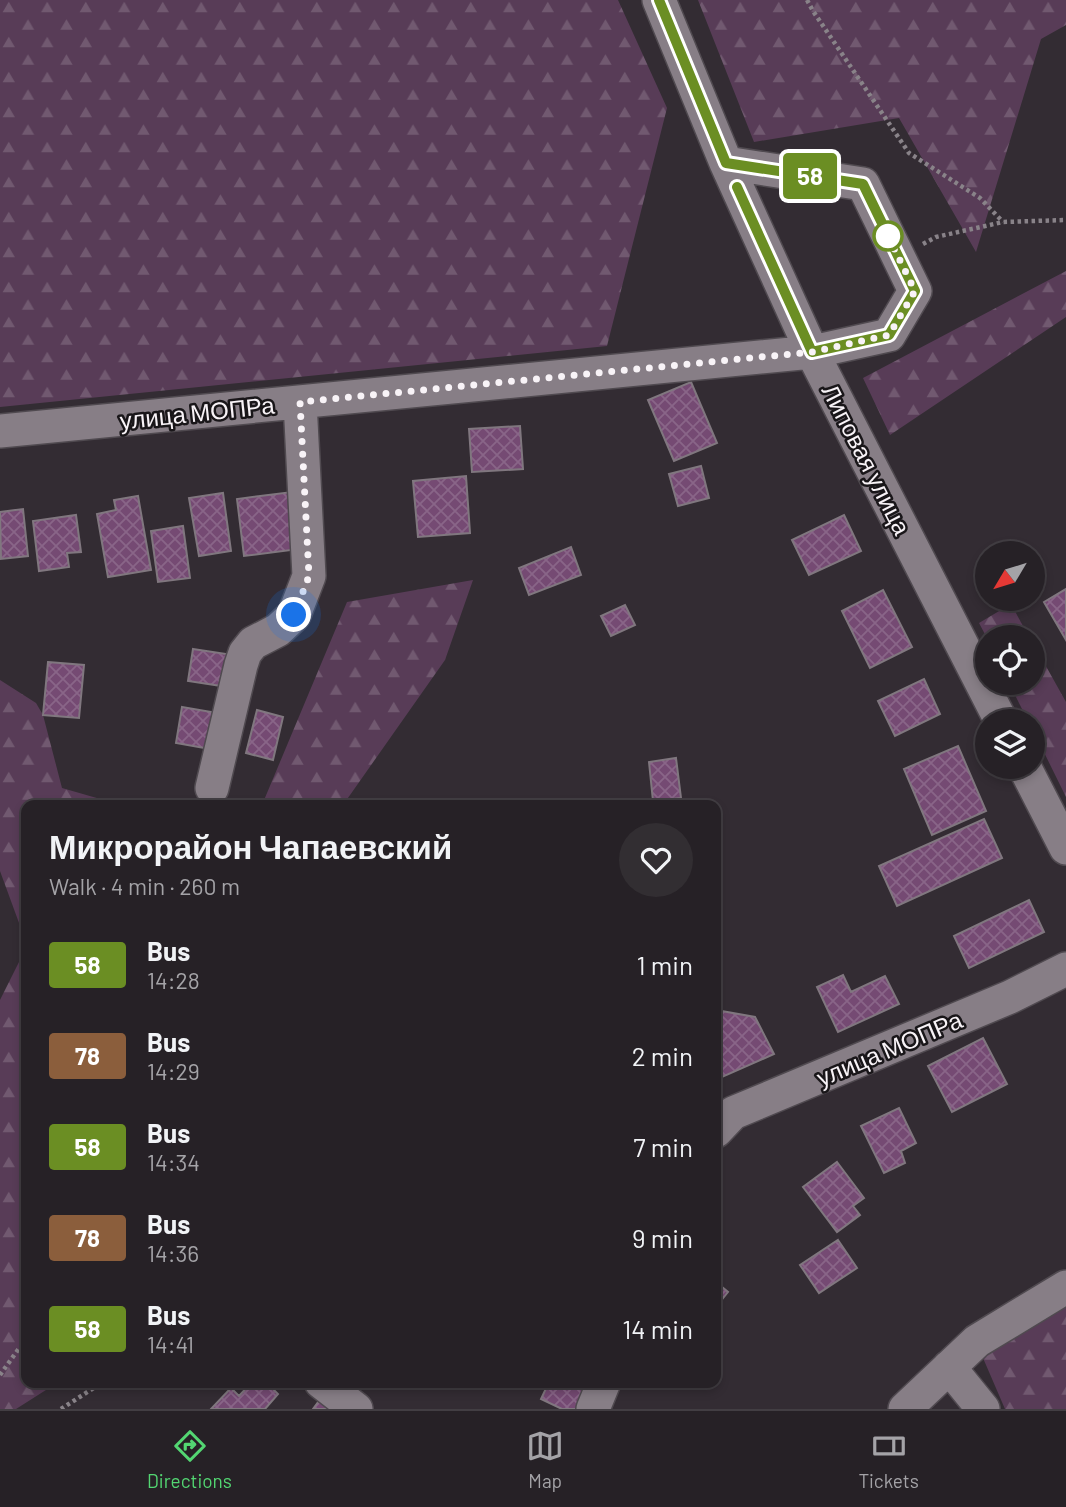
<!DOCTYPE html>
<html lang="en">
<head>
<meta charset="utf-8">
<style>
  :root { --surface:#262126; --page:#322e32; --text:#f1f3f6; --muted:#a4a3a7; --line:#423e43; --accent:#53d672 }
  body { margin:0; font-family:Barlow,sans-serif; background:var(--page); color:var(--text); height:100vh; display:flex; flex-direction:column; font-size:26px; white-space:nowrap }
  * { box-sizing:border-box; margin:0 }
  p { font-size:23px; color:var(--muted) }
  .icon { flex:none; width:38px; height:38px; fill:none; stroke:currentColor; stroke-width:2; stroke-linecap:round; stroke-linejoin:round }
  .map { position:relative; flex:1; overflow:hidden }
  .drawer { position:absolute; left:21px; top:800px; width:700px; height:588px; display:flex; flex-direction:column; background:var(--surface); border-radius:14px; box-shadow:0 4px 10px #0003,0 0 0 2px var(--line) }
  .drawer>* { flex:none }
  .badge { padding:0 14px; border-radius:5px; font-size:24px; line-height:46px }
  .needle { width:46px; rotate:232deg }
  .tools { position:absolute; left:975px; top:541px; display:grid; gap:14px }
  .tools a { display:grid; place-items:center; width:70px; height:70px; border-radius:50%; background:var(--surface); box-shadow:0 4px 10px #0003,0 0 0 2px var(--line); font-size:35px }
  .you { position:absolute; width:35px; height:35px; margin:-18px; border:5px solid #fff; border-radius:50%; background:#1a73e8; box-shadow:0 0 0 10px #1a73e833 }
  .map>.badge { position:absolute; translate:-50% -50%; box-shadow:0 0 0 4px #fff }
  .round { display:grid; place-items:center; flex:none; width:74px; height:74px; border-radius:37px; background:var(--page) }
  .overview { display:flex; align-items:center; justify-content:space-between; height:119px; padding:0 28px }
  h1 { font-size:33px; font-weight:700; line-height:52px }
  ul { padding:0; list-style:none }
  li { display:flex; align-items:center; gap:21px; height:91px; padding:0 28px }
  li div { flex:1 }
  li b { display:block; font-size:26px }
  li em { font-style:normal }
  li .badge { min-width:77px; font-weight:700; text-align:center }
  .menu { display:flex; justify-content:space-around; align-items:center; height:98px; border-top:2px solid var(--line); background:var(--surface); font-size:19px; color:var(--muted) }
  .menu a { display:grid; justify-items:center; gap:4px }
  .menu .active { color:var(--accent) }
  .map>svg:first-child { display:block }
</style>
</head>
<body>
<div class="map">
<svg width="1066" height="1409" viewBox="0 0 1066 1409">
  <defs>
    <pattern id="forest-firs" width="22" height="20" patternUnits="userSpaceOnUse" patternTransform="scale(1.75)"><rect width="22" height="20" fill="#583c57"/><path d="M5 1l3.5 6h-7zM16 11l3.5 6h-7z" fill="#715970"/></pattern>
    <pattern id="building-cross-hatch" width="8" height="8" patternUnits="userSpaceOnUse" patternTransform="scale(1.75)"><rect width="8" height="8" fill="#754a73"/><path d="M0 0l8 8M0 8l8-8" fill="none" stroke="#896588"/></pattern>
  </defs>
  <rect width="100%" height="100%" fill="#332c33"/>
  <path fill="url(#forest-firs)" d="M0 0H618L667 108 607 346 0 407Z
    M698 0H1066V25L1041 39 976 252 899 118 754 142Z
    M1066 271V317L890 435 863 378Z
    M473 580 445 660 343 805H262L347 602Z
    M1011 604 1029 637H987V638L979 623Z
    M1033 643 1066 702V797L1033 730 1032 721H1028L1009 683 1032 682Z
    M0 680 36 703 43 715 62 788 121 805H26V942L0 871Z
    M26 948V1382L57 1383 16 1409H0V1000Z
    M1066 1303V1409H1005L980 1351Z"/>
  <path fill="url(#building-cross-hatch)" stroke="#80777f" stroke-width="2" d="M691 382 717 443 674 461 648 400Z
    M520 426 523 469 472 472 469 429Z
    M701 466 709 498 678 506 669 474Z
    M466 476 470 533 418 537 413 481Z
    M300 491 307 548 244 556 237 499Z
    M223 493 231 551 199 556 189 498Z
    M138 496 151 570 108 577 97 514 116 510 114 500Z
    M23 509 28 556 1 559 0 512Z
    M76 515 81 552 67 553 69 567 39 571 33 521Z
    M844 515 861 551 809 575 792 540Z
    M183 526 190 578 158 582 151 531Z
    M571 547 581 575 529 595 519 568Z
    M1066 589V640L1044 602Z
    M883 590 912 647 870 668 842 611Z
    M625 605 635 625 611 636 601 616Z
    M193 649 233 655 228 687 188 681Z
    M48 662 84 665 79 718 43 715Z
    M924 679 940 714 895 736 878 701Z
    M182 707 223 714 216 750 176 743Z
    M257 710 283 717 273 760 246 753Z
    M958 746 986 811 932 835 904 769Z
    M676 758 681 798 653 801 649 762Z
    M984 819 1002 858 897 906 879 866Z
    M1029 900 1044 932 969 968 954 936Z
    M843 975 851 992 885 976 899 1004 838 1032 817 987Z
    M716 1010 755 1017 774 1054 722 1077 716 1060Z
    M983 1038 1007 1084 952 1112 928 1066Z
    M899 1108 916 1143 901 1151 905 1163 884 1173 861 1126Z
    M837 1162 864 1198 853 1206 860 1215 837 1232 803 1187Z
    M838 1240 857 1268 819 1293 800 1265Z
    M716 1282 728 1292 716 1307Z
    M252 1382H266L278 1394 265 1409H211L231 1388 239 1396Z
    M549 1382H587L582 1409H562L541 1399Z
    M327 1390 347 1409H313Z"/>
  <g fill="none" stroke-linecap="round" stroke-linejoin="round">
    <defs>
      <path id="minor" d="M659 0 726 163 812 352 1001 721
        M0 431 812 352 889 335 915 291 863 184 726 163
        M1024 766 1066 848
        M212 788 241 665 245 653 253 643 278 630 294 615 309 576 300 402
        M716 1131 733 1113 1010 997 1066 969
        M949 1367 983 1409
        M321 1382 356 1409
        M593 1409 604 1382
        M905 1409 977 1341 1066 1287"/>
    </defs>
    <use href="#minor" stroke="#504a50" stroke-width="36"/>
    <path stroke="#898389" stroke-width="4.5" stroke-dasharray="3.5 3.5" stroke-linecap="butt" d="M807 0 813 11 909 153 980 198 1003 222
      M923 244 936 237 1003 222 1066 220
      M0 1375 20 1347 26 1346
      M61 1409 103 1382"/>
    <use href="#minor" stroke="#877e86" stroke-width="33"/>
  </g>
  <g fill="none" stroke-linecap="round" stroke-linejoin="round">
    <defs>
      <path id="line" d="M659 0 726 163 863 184 915 291 889 335 812 352 737 187"/>
    </defs>
    <use href="#line" stroke="#fff" stroke-width="16"/>
    <use href="#line" stroke="#6b8e23" stroke-width="10"/>
    <path stroke="#f8f3f7" stroke-width="7" stroke-dasharray="0 12.6" d="M294 615 309 576 300 402 812 352 889 335 915 291 888 236"/>
  </g>
  <circle fill="#fff" stroke="#6b8e23" stroke-width="3.5" cx="888" cy="236" r="14"/>
  <g text-anchor="middle" dominant-baseline="central" stroke-width="5" stroke-linejoin="round" paint-order="stroke">
    <g font-size="24" fill="#f8f3f7" stroke="#191619">
      <text transform="translate(197 412) rotate(-6)">улица МОПРа</text>
      <text transform="translate(867 459) rotate(63)">Липовая улица</text>
      <text transform="translate(889 1048) rotate(-23)">улица МОПРа</text>
    </g>
  </g>
</svg>
<div class="tools">
<a><svg class="needle" viewBox="-14 -14 28 28"><path d="M0-13l5 13h-10z" fill="#e53935"/><path d="M0 13l5-13h-10z" fill="#a4a3a7"/></svg></a>
<a><svg class="icon" aria-label="locate" viewBox="0 0 24 24"><circle cx="12" cy="12" r="6"/><path d="M12 2v4M12 18v4M2 12h4M18 12h4"/></svg></a>
<a><svg class="icon" aria-label="layers" viewBox="0 0 24 24"><path d="M12 4l9 5-9 5-9-5zM3 14l9 5 9-5"/></svg></a>
</div>
<div class="you" style="left:294px;top:615px"></div>
<b class="badge" style="left:810px;top:176px;background:#6b8e23;color:#fff">58</b>
<section class="drawer">
<div class="overview"><div><h1>Микрорайон Чапаевский</h1><p>Walk · 4 min · 260 m</p></div><a class="round"><svg class="icon" aria-label="heart" viewBox="0 0 24 24"><path d="M12 20l-8-8c-3-5 5-10 8-4 3-6 11-1 8 4z"/></svg></a></div>
<ul>
<li><span class="badge" style="background:#6b8e23;color:#fff">58</span><div><b>Bus</b><p>14:28</p></div><em>1 min</em></li>
<li><span class="badge" style="background:#8b5e3c;color:#fff">78</span><div><b>Bus</b><p>14:29</p></div><em>2 min</em></li>
<li><span class="badge" style="background:#6b8e23;color:#fff">58</span><div><b>Bus</b><p>14:34</p></div><em>7 min</em></li>
<li><span class="badge" style="background:#8b5e3c;color:#fff">78</span><div><b>Bus</b><p>14:36</p></div><em>9 min</em></li>
<li><span class="badge" style="background:#6b8e23;color:#fff">58</span><div><b>Bus</b><p>14:41</p></div><em>14 min</em></li>
</ul>
</section>
</div>
<nav class="menu">
<a class="active"><svg class="icon" aria-label="directions" viewBox="0 0 24 24"><path d="M12 3l9 9-9 9-9-9zM9 14v-3h6M13 9l2 2-2 2"/></svg>Directions</a>
<a><svg class="icon" aria-label="map" viewBox="0 0 24 24"><path d="M3 6l6-2 6 2 6-2v14l-6 2-6-2-6 2zM9 4v14M15 6v14"/></svg>Map</a>
<a><svg class="icon" aria-label="tickets" viewBox="0 0 24 24"><path d="M3 7h18v10H3zM15 7v10"/></svg>Tickets</a>
</nav>
</body>
</html>
